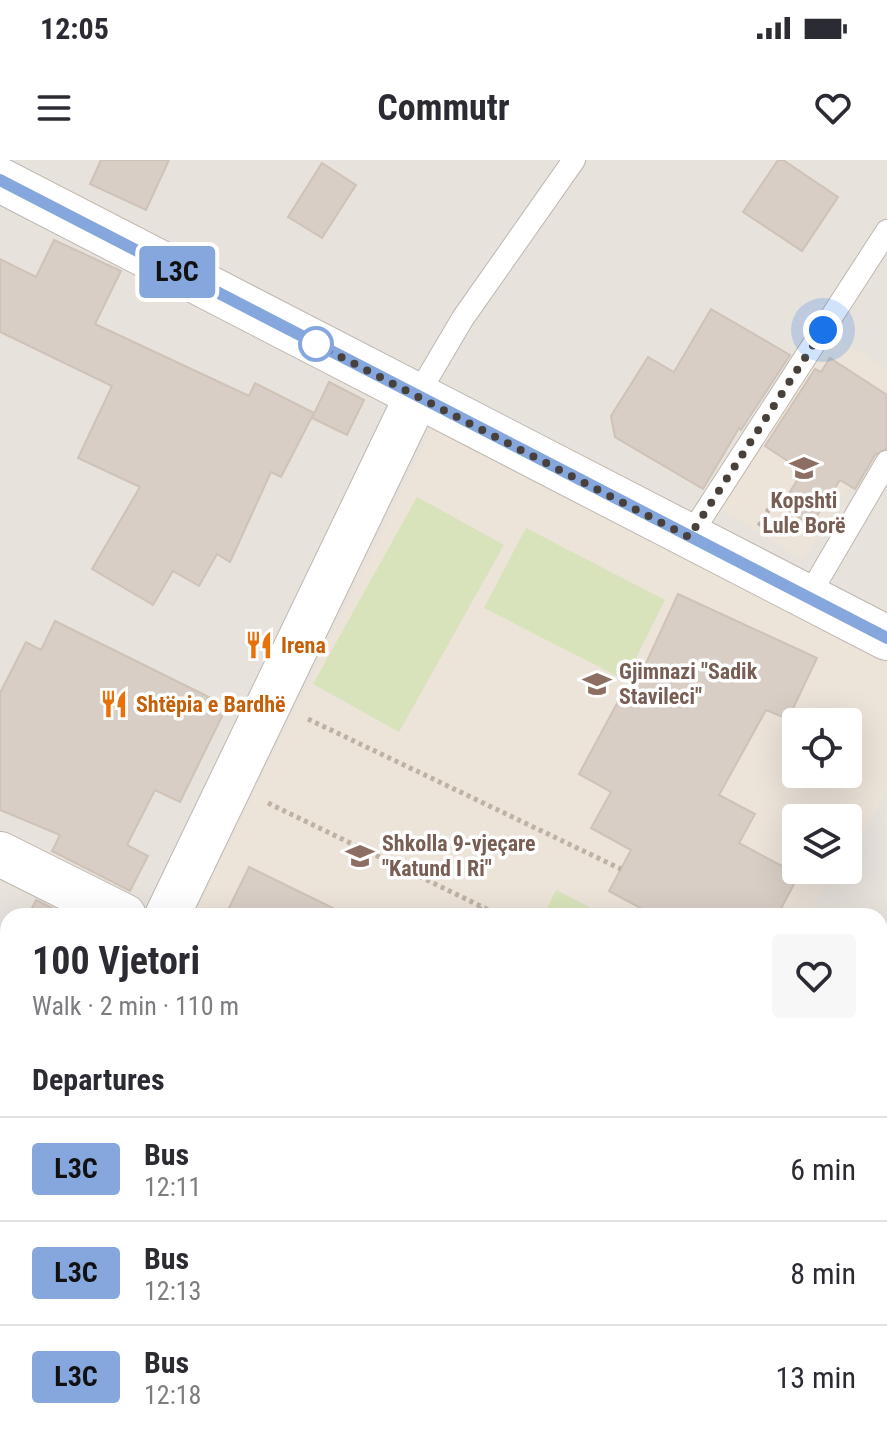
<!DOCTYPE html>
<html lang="en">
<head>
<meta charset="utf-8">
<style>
  :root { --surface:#fff; --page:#f7f7f7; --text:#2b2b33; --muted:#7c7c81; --line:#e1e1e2 }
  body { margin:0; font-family:"Roboto Condensed",sans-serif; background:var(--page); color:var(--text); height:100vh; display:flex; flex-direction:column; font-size:30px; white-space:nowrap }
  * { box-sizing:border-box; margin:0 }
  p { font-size:26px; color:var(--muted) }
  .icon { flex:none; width:44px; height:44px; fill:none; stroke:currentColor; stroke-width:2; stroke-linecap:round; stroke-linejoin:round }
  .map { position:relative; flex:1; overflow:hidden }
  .drawer { position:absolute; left:0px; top:748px; width:888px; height:538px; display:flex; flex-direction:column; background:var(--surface); border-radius:24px 24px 0 0; box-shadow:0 8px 32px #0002 }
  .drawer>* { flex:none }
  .badge { padding:0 16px; border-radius:6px; font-size:28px; line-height:52px }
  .tools { position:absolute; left:782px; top:548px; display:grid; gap:16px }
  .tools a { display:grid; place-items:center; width:80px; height:80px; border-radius:8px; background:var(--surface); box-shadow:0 8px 32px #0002; font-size:40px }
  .you { position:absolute; width:40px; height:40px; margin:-20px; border:6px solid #fff; border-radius:50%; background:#1a73e8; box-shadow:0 0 0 12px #1a73e833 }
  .map>.badge { position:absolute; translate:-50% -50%; box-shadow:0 0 0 4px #fff }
  h2 { padding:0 32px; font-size:30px; line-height:72px }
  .round { display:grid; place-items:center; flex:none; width:84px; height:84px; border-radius:8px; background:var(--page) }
  .head { display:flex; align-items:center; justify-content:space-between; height:136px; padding:0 32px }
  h1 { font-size:38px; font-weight:700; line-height:60px }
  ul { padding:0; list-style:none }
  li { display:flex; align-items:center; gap:24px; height:104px; padding:0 32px; border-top:2px solid var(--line) }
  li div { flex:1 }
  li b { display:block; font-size:30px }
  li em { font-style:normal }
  li .badge { min-width:88px; font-weight:700; text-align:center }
  .status { display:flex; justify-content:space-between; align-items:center; height:56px; padding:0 40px; background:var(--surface); direction:ltr }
  .status svg { height:22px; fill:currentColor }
  header { display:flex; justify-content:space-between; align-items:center; height:104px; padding:0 32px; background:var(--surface); font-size:36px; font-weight:700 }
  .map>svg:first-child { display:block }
</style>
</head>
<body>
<div class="status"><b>12:05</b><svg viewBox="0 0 49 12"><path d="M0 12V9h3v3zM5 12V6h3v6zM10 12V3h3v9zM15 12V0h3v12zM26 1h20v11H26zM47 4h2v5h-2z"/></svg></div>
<header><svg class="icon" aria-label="menu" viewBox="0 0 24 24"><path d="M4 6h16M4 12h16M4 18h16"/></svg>Commutr<svg class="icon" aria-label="heart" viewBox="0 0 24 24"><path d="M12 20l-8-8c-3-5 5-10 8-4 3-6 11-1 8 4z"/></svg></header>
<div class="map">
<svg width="887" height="1285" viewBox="0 0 887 1285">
  <rect width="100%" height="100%" fill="#f5f1ed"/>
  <path fill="#e8e2dc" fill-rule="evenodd" d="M0 0H887V1285H0ZM796 562H848V614H796ZM796 658H848V710H796ZM8 756H880V1278H8Z"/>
  <path fill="#ece3d9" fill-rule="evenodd" d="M832 174 887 209V267L803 400 721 349Z
    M432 268 887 496V633L848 692V658H796V710H836L806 756H194ZM796 562H848V614H796Z"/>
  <path fill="#d8e3bb" d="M417 337 504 385 399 572 313 524Z
    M526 368 665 440 625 520 484 448Z
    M556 730 607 756H543Z"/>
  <path fill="#d8cec6" stroke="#cfc2b7" stroke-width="2" d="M101 0H169L146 50 90 24Z
    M778 0H783L838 37 802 91 743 52Z
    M322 3 356 25 322 78 288 57Z
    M54 80 121 111 95 164 249 236 255 223 314 253 281 317 271 312 230 402 217 394 199 426 173 411 153 445 92 409 140 327 78 298 112 226 0 172V99L36 117Z
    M711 149 790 195 741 270 739 268 703 329 615 277 611 256 648 197 674 212Z
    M830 198 887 235V288L875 295 855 329 840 320 811 365 781 346 803 311 765 286 815 209 821 212Z
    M329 222 364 240 347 275 312 258Z
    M678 434 817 498 788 559 766 550 719 635 755 654 739 683 799 715 777 756H655L609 731 631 690 591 668 611 632 579 614 621 536 629 540Z
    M55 461 227 546 180 642 155 630 127 685 148 696 130 731 52 691 60 675 0 650V533L26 482 41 490Z
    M249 707 349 756H225Z
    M36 740 68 756H28Z"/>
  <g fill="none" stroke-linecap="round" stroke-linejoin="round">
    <defs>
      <path id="lane" d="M417 236 463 158 574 0
        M689 377 887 71
        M808 437 887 302"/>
      <path id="street" d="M0 20 887 478
        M0 694 124 756
        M167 756 417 236
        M0 1104 8 1087
        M360 1278 374 1285"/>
    </defs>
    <use href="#lane" stroke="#bfb7b0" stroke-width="24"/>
    <use href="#street" stroke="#bfb7b0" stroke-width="46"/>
    <path stroke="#bfb1a3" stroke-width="5" stroke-dasharray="4 4" stroke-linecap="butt" d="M759 366 769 349
      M308 559 621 709
      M268 643 501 756
      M476 756 480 746"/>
    <use href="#lane" stroke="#fff" stroke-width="22"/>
    <use href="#street" stroke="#fff" stroke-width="44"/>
  </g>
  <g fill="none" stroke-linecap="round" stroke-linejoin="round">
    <defs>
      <path id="line" d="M0 20 887 478"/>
    </defs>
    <use href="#line" stroke="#fff" stroke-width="18"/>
    <use href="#line" stroke="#85a7dd" stroke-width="12"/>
    <path stroke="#48413b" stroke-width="8" stroke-dasharray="0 14.4" d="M316 184 689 377 823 170"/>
  </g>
  <defs>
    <symbol id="school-bare" viewBox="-9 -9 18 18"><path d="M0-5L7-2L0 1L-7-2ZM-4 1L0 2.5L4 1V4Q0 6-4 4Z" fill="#8d6e63" stroke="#fff" stroke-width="2.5" paint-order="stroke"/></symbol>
    <symbol id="restaurant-bare" viewBox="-9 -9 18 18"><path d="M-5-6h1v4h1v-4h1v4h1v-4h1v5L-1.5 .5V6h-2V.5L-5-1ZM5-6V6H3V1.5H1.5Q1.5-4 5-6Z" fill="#e8710a" stroke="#fff" stroke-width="2.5" paint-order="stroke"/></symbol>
  </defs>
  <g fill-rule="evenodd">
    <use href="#school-bare" x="784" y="288" width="40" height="40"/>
    <use href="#restaurant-bare" x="239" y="465" width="40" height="40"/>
    <use href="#school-bare" x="577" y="504" width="40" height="40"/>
    <use href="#restaurant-bare" x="94" y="524" width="40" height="40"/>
    <use href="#school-bare" x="340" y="676" width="40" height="40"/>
  </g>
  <circle fill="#fff" stroke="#85a7dd" stroke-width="4" cx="316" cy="184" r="16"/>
  <g text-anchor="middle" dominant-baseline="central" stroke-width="7" stroke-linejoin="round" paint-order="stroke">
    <g font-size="22" font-weight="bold" fill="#785e54" stroke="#fff" text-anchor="start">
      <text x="804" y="340" text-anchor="middle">Kopshti<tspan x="804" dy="25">Lule Borë</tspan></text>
      <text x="619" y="511">Gjimnazi "Sadik<tspan x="619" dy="25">Stavileci"</tspan></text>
      <text x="382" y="683">Shkolla 9-vjeçare<tspan x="382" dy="25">"Katund I Ri"</tspan></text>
    </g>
    <g font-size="22" font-weight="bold" fill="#c56008" stroke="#fff" text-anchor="start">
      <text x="281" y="485">Irena</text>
      <text x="136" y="544">Shtëpia e Bardhë</text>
    </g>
  </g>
</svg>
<div class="tools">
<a><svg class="icon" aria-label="locate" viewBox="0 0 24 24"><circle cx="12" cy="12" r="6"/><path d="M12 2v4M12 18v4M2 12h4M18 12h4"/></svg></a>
<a><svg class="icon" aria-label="layers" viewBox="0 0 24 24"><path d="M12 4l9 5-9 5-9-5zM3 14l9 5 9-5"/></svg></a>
</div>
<div class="you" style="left:823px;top:170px"></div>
<b class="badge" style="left:177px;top:112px;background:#85a7dd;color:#111">L3C</b>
<section class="drawer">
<div class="head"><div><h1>100 Vjetori</h1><p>Walk · 2 min · 110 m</p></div><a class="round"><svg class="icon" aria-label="heart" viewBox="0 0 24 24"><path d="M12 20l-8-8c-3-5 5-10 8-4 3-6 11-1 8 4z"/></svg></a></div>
<h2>Departures</h2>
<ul>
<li><span class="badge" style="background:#85a7dd;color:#111">L3C</span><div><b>Bus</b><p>12:11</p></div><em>6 min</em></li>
<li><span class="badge" style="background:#85a7dd;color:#111">L3C</span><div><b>Bus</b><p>12:13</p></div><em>8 min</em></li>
<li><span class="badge" style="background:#85a7dd;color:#111">L3C</span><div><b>Bus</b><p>12:18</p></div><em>13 min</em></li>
</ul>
</section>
</div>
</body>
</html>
